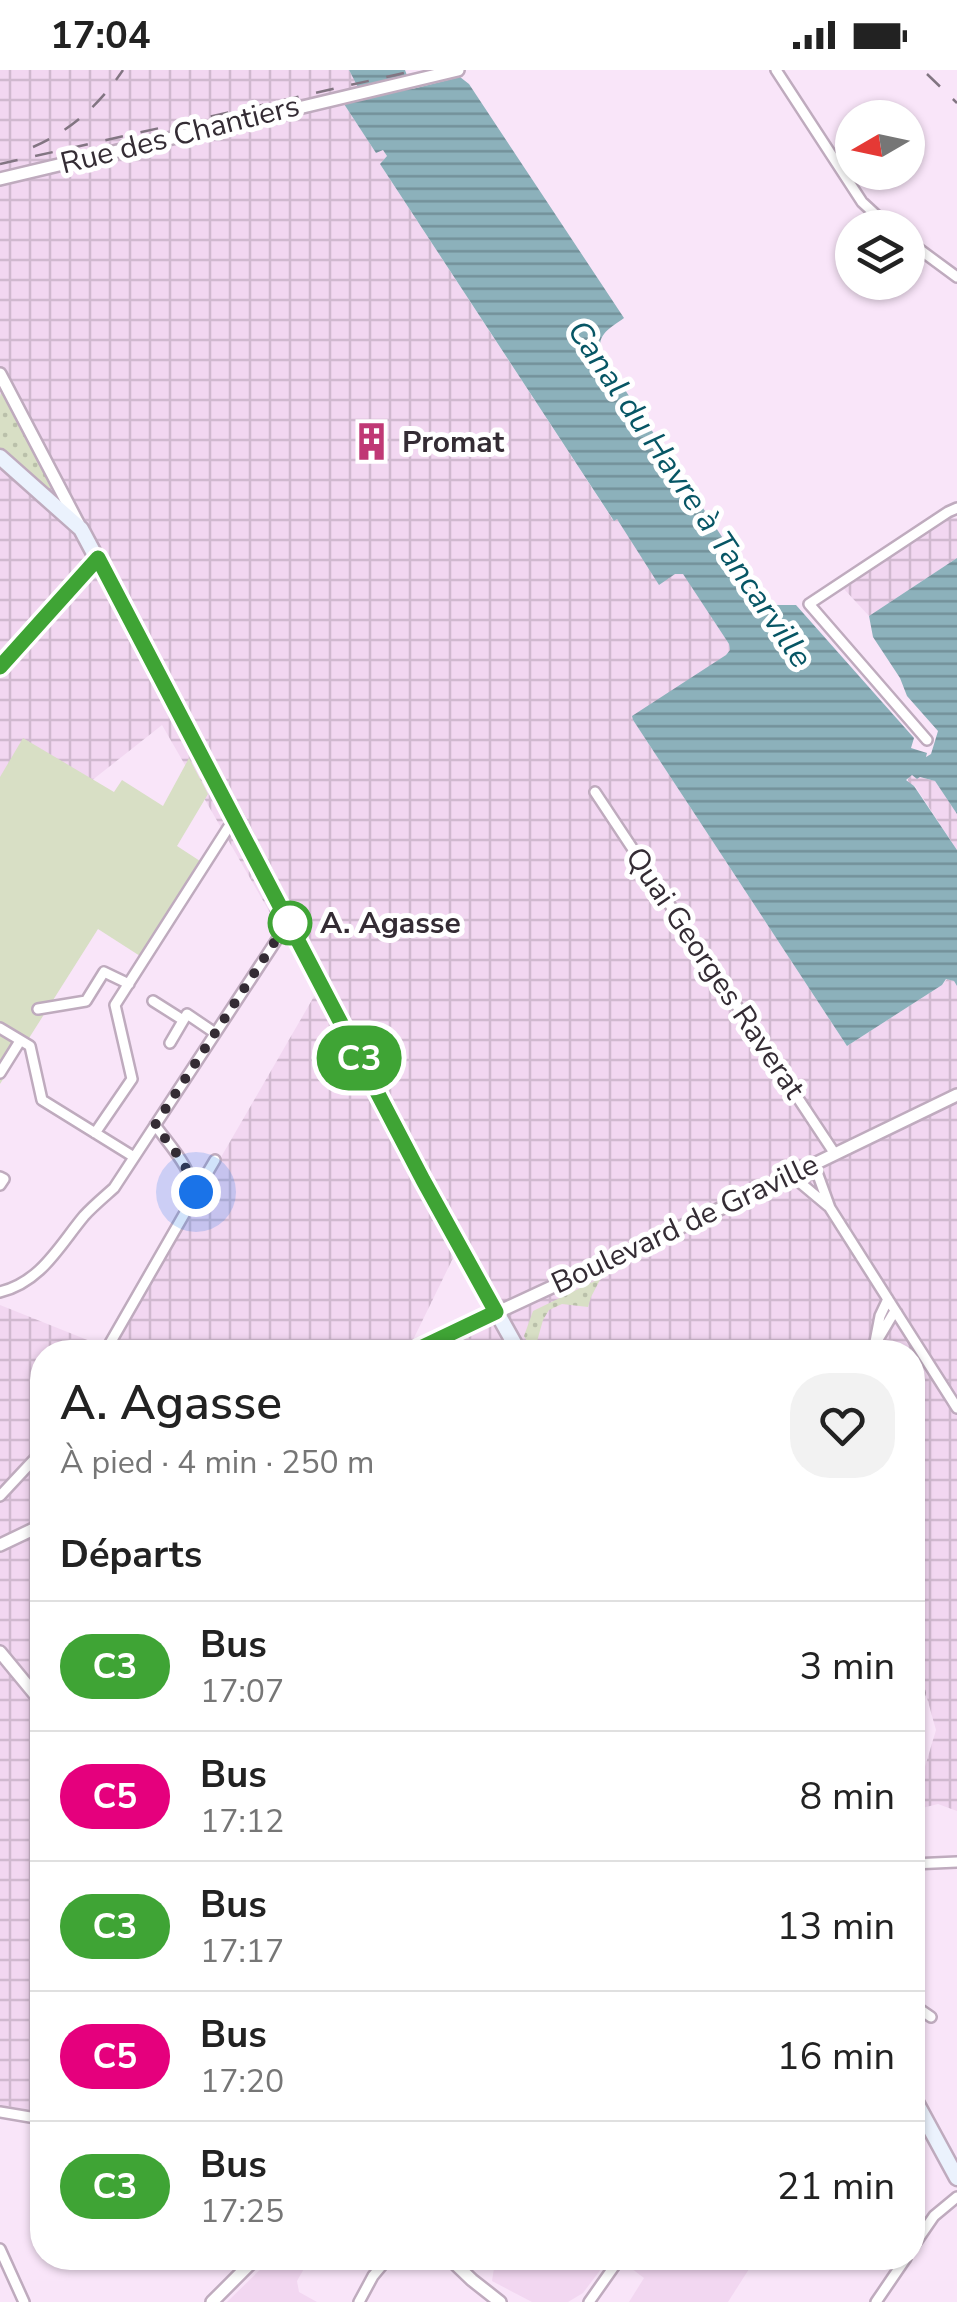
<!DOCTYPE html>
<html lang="fr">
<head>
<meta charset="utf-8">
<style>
  :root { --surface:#fff; --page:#f2f2f2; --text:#222; --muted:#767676; --line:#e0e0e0 }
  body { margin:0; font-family:"Nunito Sans",sans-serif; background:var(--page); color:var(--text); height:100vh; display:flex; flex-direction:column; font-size:38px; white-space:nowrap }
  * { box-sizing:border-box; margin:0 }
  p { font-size:32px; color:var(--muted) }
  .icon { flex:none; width:55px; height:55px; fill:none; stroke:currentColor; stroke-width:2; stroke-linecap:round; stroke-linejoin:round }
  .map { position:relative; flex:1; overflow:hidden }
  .panel { position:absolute; left:30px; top:1270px; width:895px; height:930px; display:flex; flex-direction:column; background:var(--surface); border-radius:40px; box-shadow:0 2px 8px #0004 }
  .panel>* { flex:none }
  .badge { padding:0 20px; border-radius:32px; font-size:35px; line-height:65px }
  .needle { width:65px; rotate:261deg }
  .controls { position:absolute; left:835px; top:30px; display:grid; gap:20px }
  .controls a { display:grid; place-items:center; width:90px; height:90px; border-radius:50%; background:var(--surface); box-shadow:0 2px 8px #0004; font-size:50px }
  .you { position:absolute; width:50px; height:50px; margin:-25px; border:8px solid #fff; border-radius:50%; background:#1a73e8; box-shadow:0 0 0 15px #1a73e833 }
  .map>.badge { position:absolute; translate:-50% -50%; box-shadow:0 0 0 5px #fff }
  h2 { padding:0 30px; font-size:38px; line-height:90px }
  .round { display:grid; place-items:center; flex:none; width:105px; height:105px; border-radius:40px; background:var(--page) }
  .overview { display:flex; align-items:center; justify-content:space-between; height:170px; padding:0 30px }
  h1 { font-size:48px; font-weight:600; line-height:75px }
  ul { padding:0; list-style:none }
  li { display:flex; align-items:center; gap:30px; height:130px; padding:0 30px; border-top:2px solid var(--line) }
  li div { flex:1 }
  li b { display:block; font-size:38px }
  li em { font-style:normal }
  li .badge { min-width:110px; font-weight:700; text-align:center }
  .status { display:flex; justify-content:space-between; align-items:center; height:70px; padding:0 50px; background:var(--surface); direction:ltr }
  .status svg { height:28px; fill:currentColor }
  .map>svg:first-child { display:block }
</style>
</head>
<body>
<div class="status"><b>17:04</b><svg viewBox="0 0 49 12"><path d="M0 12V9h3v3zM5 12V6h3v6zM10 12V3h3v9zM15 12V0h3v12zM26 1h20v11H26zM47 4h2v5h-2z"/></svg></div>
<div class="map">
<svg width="957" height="2232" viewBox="0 0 957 2232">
  <defs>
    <pattern id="industrial-grid" width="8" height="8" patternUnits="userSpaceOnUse" patternTransform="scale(2.5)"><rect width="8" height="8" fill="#f2d7f1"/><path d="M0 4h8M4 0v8" fill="none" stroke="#d0b9cf"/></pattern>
    <pattern id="grass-dots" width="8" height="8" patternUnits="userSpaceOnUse" patternTransform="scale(2.5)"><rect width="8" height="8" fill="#d8dfc5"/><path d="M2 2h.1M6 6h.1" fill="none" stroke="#bac0aa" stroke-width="1.8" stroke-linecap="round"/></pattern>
    <pattern id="water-rules" width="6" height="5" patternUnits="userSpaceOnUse" patternTransform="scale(2.5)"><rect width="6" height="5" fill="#8cb1bb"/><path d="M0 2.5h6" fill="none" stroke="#739099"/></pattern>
  </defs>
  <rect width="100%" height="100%" fill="#f9e5f9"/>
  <path fill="#f2d7f1" d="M272 2188H310L297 2211 299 2222 317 2232H227Z
    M467 2188H585L601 2199 583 2223 568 2232H532L492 2211 494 2198 485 2192 473 2194Z
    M633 2188H756L728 2232H629L644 2208 627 2195Z"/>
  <path fill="url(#industrial-grid)" d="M0 0H349L365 29 344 34 376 83 383 79 387 86 380 94 613 450 617 449 675 504 682 503 685 506 729 574 730 580 726 585 633 650 847 976 942 915 947 909 954 911 957 916V1741L938 1734 918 1739 915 1730 936 1660 925 1621 913 1624 912 1282H440L447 1272 488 1254 456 1182 411 1274 393 1282H42V2042L0 2035V1235L110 1279 316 923 162 655 0 783Z
    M948 448H957V488L869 546 844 519Z
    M912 705 935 711 957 744V780L915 716 908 713V706Z"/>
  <path fill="url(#grass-dots)" d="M3 313 37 379 52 418H47L0 379V327Z
    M601 1208 591 1227 588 1237 562 1234 549 1240 543 1250 536 1275 541 1282H533L524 1266 533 1241Z"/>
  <path fill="#d8dfc5" d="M23 668 114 722 122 710 163 736 189 688 208 724 177 776 200 791 140 886 98 859 0 1014V707Z"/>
  <path fill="url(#water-rules)" d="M349 0H405L412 19 460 7 469 14 624 248C609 259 595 265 602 285L761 526 774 535H796L914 668 911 678 927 683 926 687 931 684 938 661 907 626 900 608 873 567 869 546 957 488V744L935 711 920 707 917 709 912 705 906 710 914 716 957 780V916L954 911 946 909 942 915 847 976 633 650 632 646 726 585 730 580 729 574 683 504H675L659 515 617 449 614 451 380 94 387 86 383 80 376 83 344 34 364 29Z"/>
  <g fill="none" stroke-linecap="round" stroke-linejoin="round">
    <defs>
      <path id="minor" d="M776 0 862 132 890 158
        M908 171 957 207
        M0 597 98 488
        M927 670 809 534 948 442 957 438
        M595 722 835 1084
        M153 931 183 950
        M38 939 86 931 104 902 129 914
        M0 958 30 976 42 1030 134 1087
        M170 973 187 944 215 963
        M0 1003 20 971
        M95 1063 132 1009 115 935 228 758 237 751
        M814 1094 830 1138 957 1338
        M791 1105 828 1136
        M0 1107 4 1109 0 1115
        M195 1124 215 1090
        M0 1222C41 1212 59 1176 84 1146 93 1136 104 1127 114 1118L289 851
        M877 1271 893 1244 897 1243
        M105 1282 194 1127C194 1100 170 1076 155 1055
        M873 1282 880 1246 888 1229
        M0 1426 42 1381
        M912 1624 919 1623
        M912 1794 957 1792
        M912 1934 931 1947
        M0 2042 42 2049
        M912 2178 934 2146 957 2127
        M0 2179 24 2232
        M359 2232 373 2206 388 2188
        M589 2232 620 2188
        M876 2232 906 2188"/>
      <path id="tertiary" d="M0 109 458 0
        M0 304 79 455
        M412 1282 769 1116 957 1025
        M0 1475 42 1455
        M0 1582 42 1633
        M449 2188 472 2210 500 2232
        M212 2232 256 2188"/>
      <path id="secondary" d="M0 387 81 459 237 751 423 1110 519 1282
        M912 2025 957 2108"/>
    </defs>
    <use href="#minor" stroke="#bfabbe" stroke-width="14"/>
    <use href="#tertiary" stroke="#bfabbe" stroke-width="16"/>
    <use href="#secondary" stroke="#bfabbe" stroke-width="19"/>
    <use href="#minor" stroke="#fff" stroke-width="9"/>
    <use href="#tertiary" stroke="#fff" stroke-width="11"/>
    <use href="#secondary" stroke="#ebf2fd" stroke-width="14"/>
    <path stroke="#827582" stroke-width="2.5" stroke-dasharray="18 18" stroke-linecap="butt" d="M927 4 957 33
      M33 77C72 60 100 34 123 0
      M0 94 417 0"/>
  </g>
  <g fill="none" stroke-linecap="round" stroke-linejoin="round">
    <defs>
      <path id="line" d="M0 597 98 488 423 1110 496 1242 412 1282"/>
    </defs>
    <use href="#line" stroke="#fff" stroke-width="22"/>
    <use href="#line" stroke="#3fa435" stroke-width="15"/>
    <path stroke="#342c34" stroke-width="10" stroke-dasharray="0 18" d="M196 1122 194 1127C194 1100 170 1076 155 1055L289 850 290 853"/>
  </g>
  <defs>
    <symbol id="building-bare" viewBox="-9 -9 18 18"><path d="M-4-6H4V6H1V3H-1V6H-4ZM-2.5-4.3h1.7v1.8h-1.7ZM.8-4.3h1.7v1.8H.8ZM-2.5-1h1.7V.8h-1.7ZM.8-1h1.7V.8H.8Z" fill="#c03875" stroke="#fff" stroke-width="2.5" paint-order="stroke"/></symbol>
  </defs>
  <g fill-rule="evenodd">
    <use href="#building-bare" x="344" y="344" width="55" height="55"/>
  </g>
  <circle fill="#fff" stroke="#3fa435" stroke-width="5" cx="290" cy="853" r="20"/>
  <g text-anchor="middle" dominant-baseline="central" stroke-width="10" stroke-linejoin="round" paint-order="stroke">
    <g font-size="30" fill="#342c34" stroke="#fff">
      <text transform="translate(180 65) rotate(-14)">Rue des Chantiers</text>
      <text transform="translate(715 903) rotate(56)">Quai Georges Raverat</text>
      <text transform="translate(685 1154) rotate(-25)">Boulevard de Graville</text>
    </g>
    <g font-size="30" font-weight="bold" fill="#342c34" stroke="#fff" text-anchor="start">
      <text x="402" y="372">Promat</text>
    </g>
    <g font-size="30" font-weight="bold" fill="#342c34" stroke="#fff" text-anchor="start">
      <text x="320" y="853">A. Agasse</text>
    </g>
    <g font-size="32" font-style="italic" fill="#075665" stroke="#fff">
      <text transform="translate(690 424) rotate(56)">Canal du Havre à Tancarville</text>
    </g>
  </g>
</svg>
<div class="controls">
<a><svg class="needle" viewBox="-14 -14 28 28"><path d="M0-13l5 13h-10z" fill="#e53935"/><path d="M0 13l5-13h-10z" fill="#767676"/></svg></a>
<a><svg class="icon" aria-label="layers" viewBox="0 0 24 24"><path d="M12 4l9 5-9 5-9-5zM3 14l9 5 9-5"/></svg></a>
</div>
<div class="you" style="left:196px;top:1122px"></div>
<b class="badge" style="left:359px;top:988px;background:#3fa435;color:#fff">C3</b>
<section class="panel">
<div class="overview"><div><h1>A. Agasse</h1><p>À pied · 4 min · 250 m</p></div><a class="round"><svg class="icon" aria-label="heart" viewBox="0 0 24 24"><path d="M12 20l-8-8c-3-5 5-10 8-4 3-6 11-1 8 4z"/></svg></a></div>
<h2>Départs</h2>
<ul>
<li><span class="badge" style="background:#3fa435;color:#fff">C3</span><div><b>Bus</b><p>17:07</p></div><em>3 min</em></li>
<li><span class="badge" style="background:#e5007d;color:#fff">C5</span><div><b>Bus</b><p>17:12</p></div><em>8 min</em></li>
<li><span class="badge" style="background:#3fa435;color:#fff">C3</span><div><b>Bus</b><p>17:17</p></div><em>13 min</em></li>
<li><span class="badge" style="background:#e5007d;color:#fff">C5</span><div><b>Bus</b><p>17:20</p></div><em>16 min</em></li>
<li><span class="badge" style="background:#3fa435;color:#fff">C3</span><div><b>Bus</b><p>17:25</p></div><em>21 min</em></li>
</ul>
</section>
</div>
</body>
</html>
